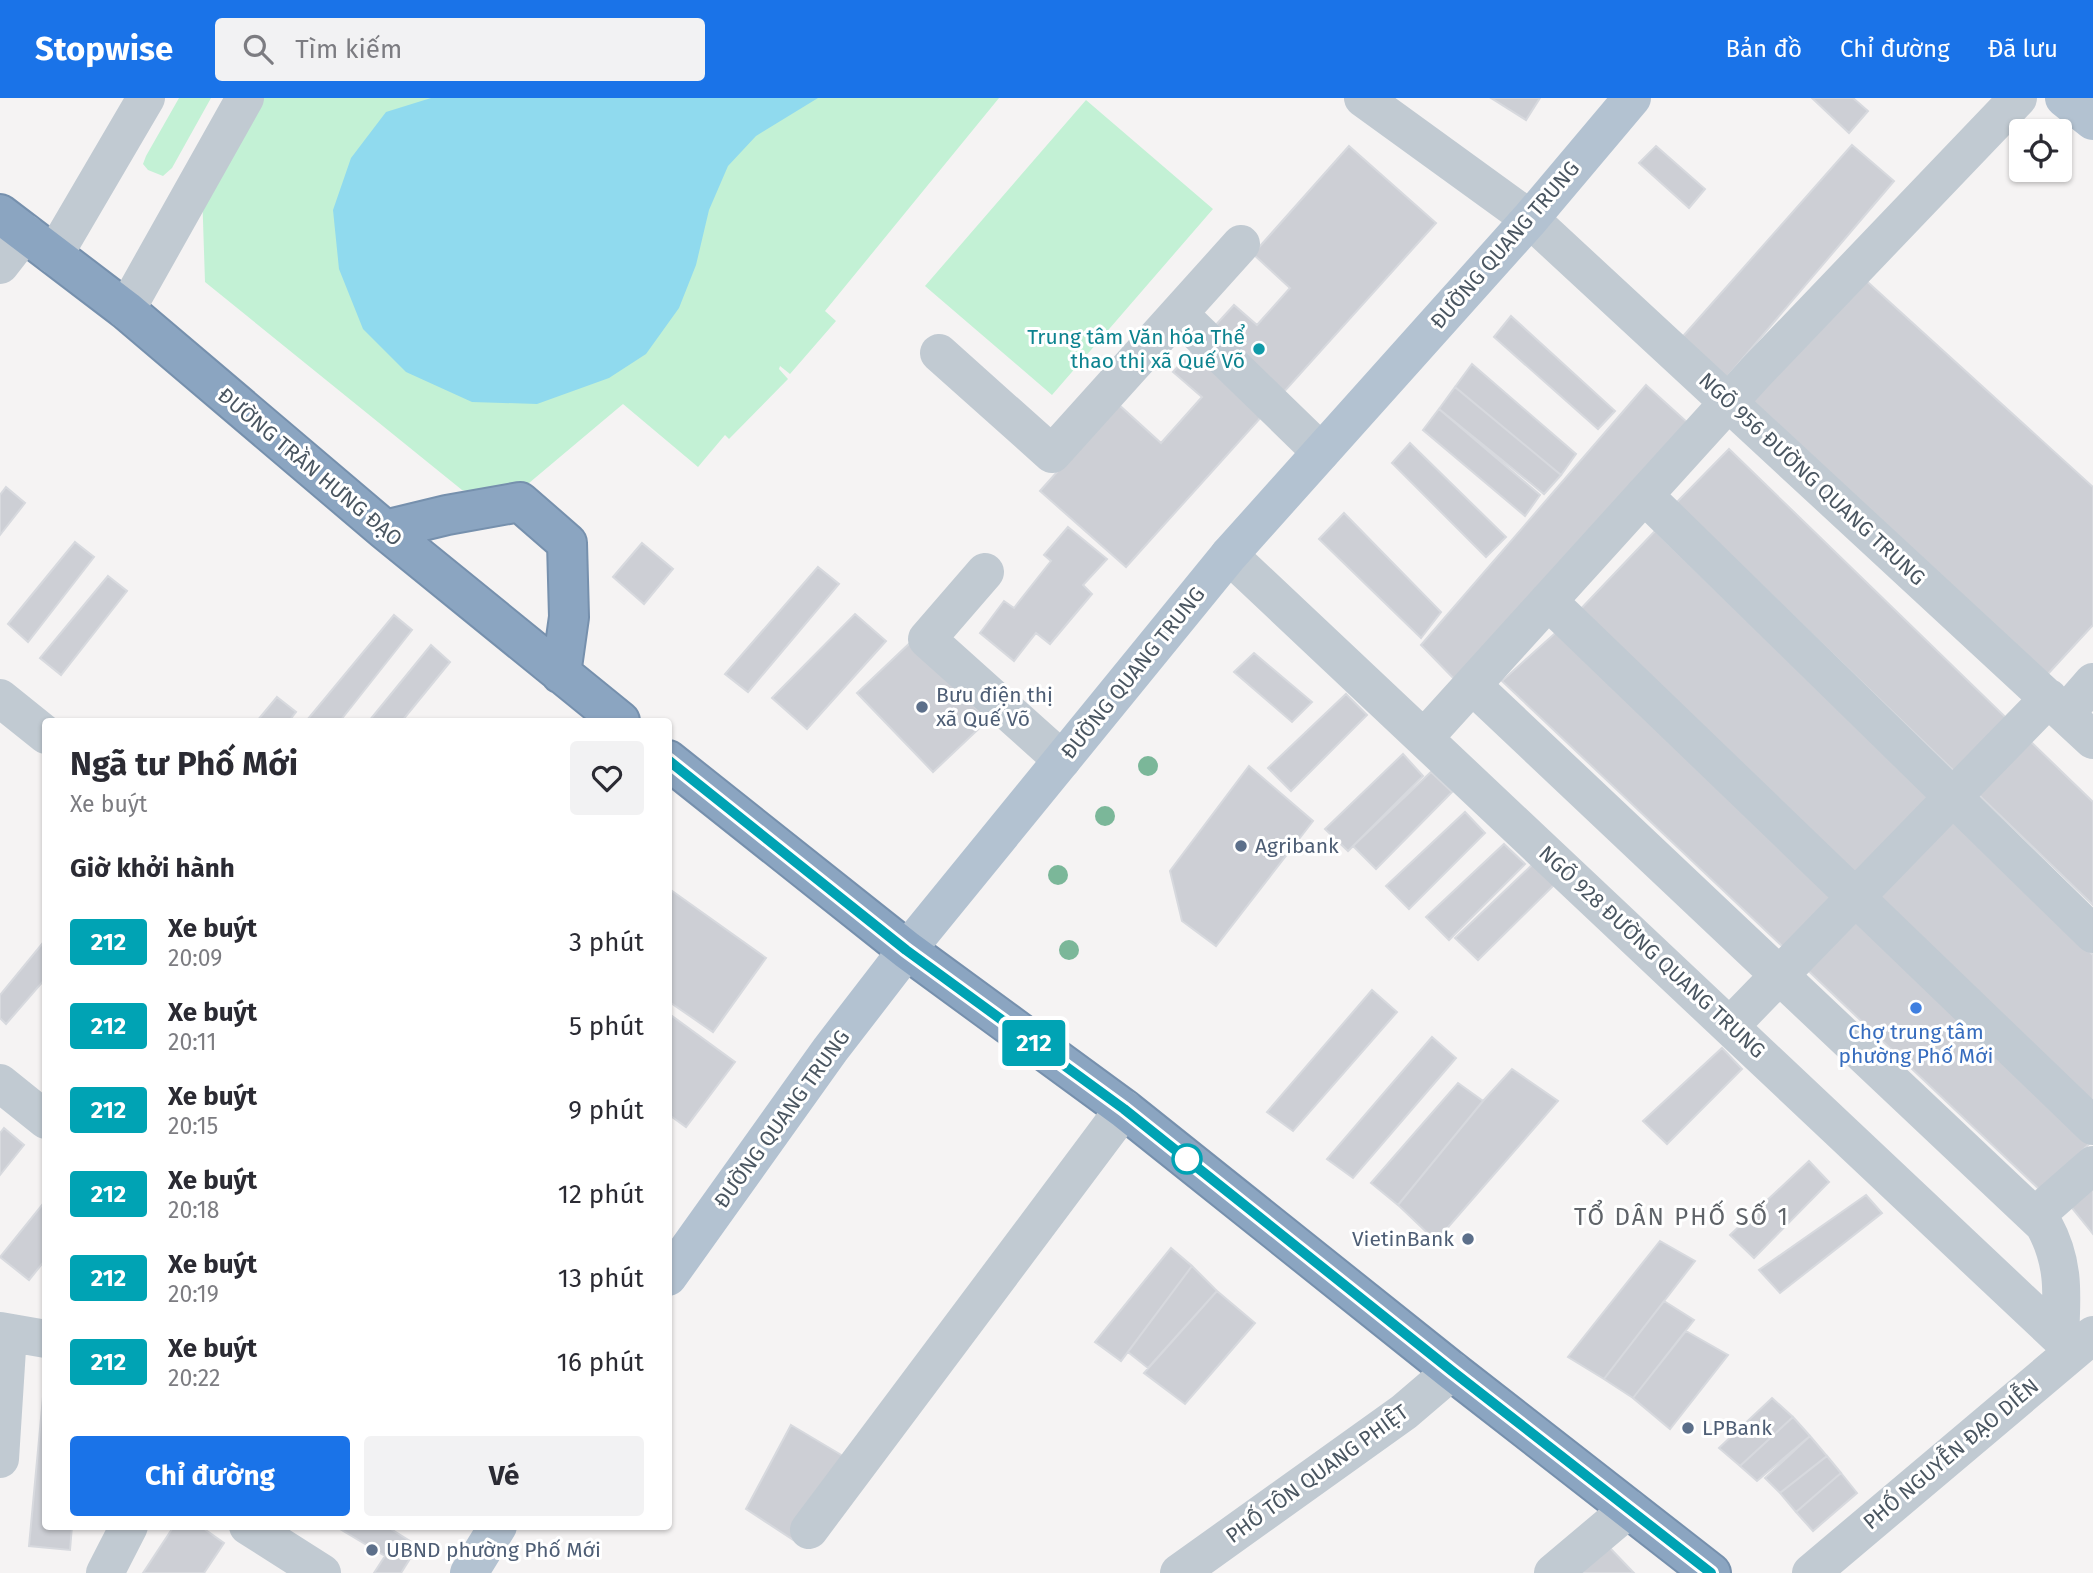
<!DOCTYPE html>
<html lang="vi">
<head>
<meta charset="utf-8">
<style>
  :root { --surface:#fff; --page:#f2f2f3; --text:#2b2b33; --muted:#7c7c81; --accent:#1a73e8 }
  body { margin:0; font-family:"Fira Sans",sans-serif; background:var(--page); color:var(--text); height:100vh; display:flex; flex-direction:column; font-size:26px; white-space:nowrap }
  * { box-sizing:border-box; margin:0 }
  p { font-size:23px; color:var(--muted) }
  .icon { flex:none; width:38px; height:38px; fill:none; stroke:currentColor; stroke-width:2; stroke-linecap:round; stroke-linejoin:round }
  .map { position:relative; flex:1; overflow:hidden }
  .side { position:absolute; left:42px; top:620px; width:630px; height:812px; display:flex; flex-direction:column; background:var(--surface); border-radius:7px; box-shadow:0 2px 5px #0004 }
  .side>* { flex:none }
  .badge { padding:0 14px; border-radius:5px; font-size:24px; line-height:46px }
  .buttons { position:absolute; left:2009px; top:21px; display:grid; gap:14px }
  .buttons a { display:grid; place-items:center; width:63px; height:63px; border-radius:7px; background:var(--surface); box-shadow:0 2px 5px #0004; font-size:35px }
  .map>.badge { position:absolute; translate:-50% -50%; box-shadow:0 0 0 4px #fff }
  h2 { padding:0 28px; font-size:26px; line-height:63px }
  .round { display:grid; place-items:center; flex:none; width:74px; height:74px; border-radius:7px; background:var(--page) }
  .headline { display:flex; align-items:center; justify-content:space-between; height:119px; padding:0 28px }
  h1 { font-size:33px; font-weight:700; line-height:52px }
  .button { display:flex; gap:14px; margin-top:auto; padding:14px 28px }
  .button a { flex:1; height:80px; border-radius:7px; background:var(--accent); color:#fff; font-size:28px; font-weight:700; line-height:80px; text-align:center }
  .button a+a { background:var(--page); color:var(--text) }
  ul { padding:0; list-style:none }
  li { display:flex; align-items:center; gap:21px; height:84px; padding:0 28px }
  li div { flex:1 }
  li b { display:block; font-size:26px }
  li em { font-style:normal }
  li .badge { min-width:77px; font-weight:700; text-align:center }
  header { display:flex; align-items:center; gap:42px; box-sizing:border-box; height:98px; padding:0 35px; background:var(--accent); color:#fff }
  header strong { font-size:33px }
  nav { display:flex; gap:38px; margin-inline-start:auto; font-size:24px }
  .search { width:490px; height:63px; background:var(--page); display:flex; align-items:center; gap:18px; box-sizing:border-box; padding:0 24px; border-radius:7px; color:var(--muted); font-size:26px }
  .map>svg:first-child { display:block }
</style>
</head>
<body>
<header>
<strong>Stopwise</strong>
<div class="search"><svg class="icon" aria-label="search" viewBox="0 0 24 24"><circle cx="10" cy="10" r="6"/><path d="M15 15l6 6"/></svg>Tìm kiếm</div>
<nav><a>Bản đồ</a><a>Chỉ đường</a><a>Đã lưu</a></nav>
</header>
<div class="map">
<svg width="2093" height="1475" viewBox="0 0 2093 1475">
  <rect width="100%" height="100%" fill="#f5f3f3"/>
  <path fill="#c3f1d5" d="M179 0H211L172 70 163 78 148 72 143 66 146 58Z
    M261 0H999L825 213 836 223 790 276 780 268 779 271 788 281 729 341 725 337 698 369 623 306 510 401 462 392 205 184 202 92Z
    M1086 2 1213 111 1052 297 925 188Z"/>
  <path fill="#90daee" d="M431 0H818L756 38 728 68 709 112 696 167 679 210 646 256 609 280 537 306 472 304 406 274 363 231 339 171 333 112 351 60 386 14Z"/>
  <path fill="#cdcfd5" stroke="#d7d9de" stroke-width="2" d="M1491 0H1540L1526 22Z
    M1812 0H1853L1868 13 1849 35Z
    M1852 47 1894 83 1722 285 1677 245Z
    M1349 48 1436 125 1126 469 1040 393 1118 306 1161 345 1202 299 1173 274 1234 207 1257 227 1290 190 1253 156Z
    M1656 48 1705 91 1689 110 1639 65Z
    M1861 178 2093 389V527L2046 578 1745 305Z
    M1511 218 1615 313 1598 331 1494 239Z
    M1472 266 1576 356 1561 377 1455 289Z
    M1646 287 1688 325 1460 587 1421 547Z
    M1455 289 1561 377 1544 396 1439 311Z
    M1439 311 1540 397 1525 418 1423 332Z
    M1410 345 1506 439 1486 459 1392 365Z
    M1729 351 2093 704V807L1676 405Z
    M6 389 25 405 0 437V397Z
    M1344 415 1441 514 1421 540 1319 441Z
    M1068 429 1107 461 1083 487 1092 496 1050 546 1036 535 1014 563 980 535 1004 503 1014 510 1051 463 1044 457Z
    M1655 433 2093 857V1015L1574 518Z
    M75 444 94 459 28 544 8 526Z
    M642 445 673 471 644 506 613 479Z
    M818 469 839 486 748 594 725 576Z
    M108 478 127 493 61 577 40 560Z
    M855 516 886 543 807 631 772 600Z
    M394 517 412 532 340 623 307 622Z
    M1562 529 2093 1042 2041 1093 1502 583Z
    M912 543 988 622 933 674 857 595Z
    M431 547 450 564 402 623H369Z
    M1254 555 1312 604 1292 624 1234 574Z
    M1346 596 1367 617 1291 693 1268 670Z
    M277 599 296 614 289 623H257Z
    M1403 656 1423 678 1348 753 1325 731Z
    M1249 668 1313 723 1216 848 1182 823 1170 773Z
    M1431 674 1452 694 1376 771 1353 748Z
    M1465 714 1485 735 1409 811 1386 788Z
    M1504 746 1525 766 1449 842 1426 819Z
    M1533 766 1554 787 1478 862 1455 840Z
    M668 790 766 860 713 934 668 903Z
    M46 841V880L6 926 0 920V897Z
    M1372 892 1397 914 1293 1033 1267 1014Z
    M668 915 735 964 686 1029 668 1016Z
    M1432 939 1456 960 1353 1080 1327 1061Z
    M1722 950 1742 971 1667 1046 1643 1023Z
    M1512 971 1558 1003 1436 1143 1398 1107 1483 1003Z
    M1458 985 1483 1003 1398 1107 1371 1085Z
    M4 1030 24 1047 0 1077V1035Z
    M1809 1063 1829 1084 1754 1160 1730 1137Z
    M2093 1066V1136L2059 1094Z
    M1866 1097 1882 1115 1780 1195 1759 1172Z
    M46 1102V1161L29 1182 0 1159Z
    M1660 1143 1695 1163 1604 1281 1568 1259Z
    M1171 1150 1192 1168 1121 1263 1095 1244Z
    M1192 1168 1217 1193 1148 1270 1128 1254Z
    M1217 1193 1255 1225 1185 1306 1144 1275Z
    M1664 1203 1694 1222 1633 1300 1604 1281Z
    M1686 1233 1728 1257 1670 1331 1633 1300Z
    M43 1299H46V1428H72L70 1452 29 1448Z
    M1772 1300 1793 1319 1740 1368 1719 1350Z
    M1793 1319 1810 1338 1757 1383 1740 1368Z
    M791 1327 843 1358 795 1443 746 1411Z
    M1810 1338 1827 1358 1780 1395 1765 1380Z
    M1827 1358 1841 1375 1796 1414 1780 1395Z
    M1841 1375 1857 1395 1813 1433 1796 1414Z
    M174 1428H200L224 1445 204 1475H143Z
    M335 1428H386L418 1448 401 1475H374L385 1458Z
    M1608 1448 1634 1475H1580Z"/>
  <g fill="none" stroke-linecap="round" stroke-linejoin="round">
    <defs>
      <path id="highway" d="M0 116 126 212 385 432 620 623
        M385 432 447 417 520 404 567 445 569 519 561 576
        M668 662 907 852 1124 1011 1452 1273 1711 1475"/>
    </defs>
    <use href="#highway" stroke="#7690ad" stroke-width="42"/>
    <path stroke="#c1cad2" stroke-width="38" d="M1363 0 1530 121 2093 642
      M54 157 146 0
      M0 167 25 135
      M126 212 245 0
      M1179 216 1321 354
      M939 255 1052 356 1241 146
      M1644 397 2093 836
      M1229 457 2073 1252
      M985 474 927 541 1062 662
      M1548 503 2093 1028
      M1472 587 2044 1127C2065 1165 2062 1197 2060 1239
      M0 600 46 637
      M2066 615 2093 584
      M1424 640 1755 275 2018 0
      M1730 928 2049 600
      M0 985 46 1022
      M2035 1118 2093 1067
      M0 1233 46 1241
      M0 1361 8 1235
      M248 1428 322 1475
      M809 1432 1124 1011
      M105 1475 129 1428
      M1179 1475 1404 1314 1452 1273
      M1553 1475 1629 1411
      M1811 1475 2093 1237"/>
    <path stroke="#b3c2d1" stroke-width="38" d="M2064 0 2093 23
      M668 1179 830 952 907 852 1229 457 1530 121 1632 0
      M469 1475 498 1428"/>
    <use href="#highway" stroke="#8ba5c1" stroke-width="38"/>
  </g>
  <g fill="#7bb799">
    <circle cx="1148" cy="668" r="10"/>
    <circle cx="1105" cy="718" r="10"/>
    <circle cx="1058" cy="777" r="10"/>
    <circle cx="1069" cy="852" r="10"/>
  </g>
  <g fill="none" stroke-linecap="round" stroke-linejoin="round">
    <defs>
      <path id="line" d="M668 662 906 852 1124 1011 1452 1273 1711 1475"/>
    </defs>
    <use href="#line" stroke="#fff" stroke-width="16"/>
    <use href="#line" stroke="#00a3b4" stroke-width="10"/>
  </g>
  <circle fill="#0f9aa8" stroke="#fff" stroke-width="2.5" cx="1259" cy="251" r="7"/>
  <g fill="#5c6f8a" stroke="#fff" stroke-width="2.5">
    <circle cx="922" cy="609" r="7"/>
    <circle cx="1241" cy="748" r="7"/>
    <circle cx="1468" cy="1141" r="7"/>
    <circle cx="1688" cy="1330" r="7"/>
    <circle cx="372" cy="1452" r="7"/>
  </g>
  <circle fill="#3f7fe0" stroke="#fff" stroke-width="2.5" cx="1916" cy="910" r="7"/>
  <circle fill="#fff" stroke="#00a3b4" stroke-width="3.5" cx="1187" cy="1061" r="14"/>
  <g text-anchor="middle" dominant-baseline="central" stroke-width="6" stroke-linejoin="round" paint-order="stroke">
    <g font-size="21" fill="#4a5661" stroke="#fff">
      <text transform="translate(1505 147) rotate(-49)">ĐƯỜNG QUANG TRUNG</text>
      <text transform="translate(310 369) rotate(40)">ĐƯỜNG TRẦN HƯNG ĐẠO</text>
      <text transform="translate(1812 381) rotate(43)">NGÕ 956 ĐƯỜNG QUANG TRUNG</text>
      <text transform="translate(1133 575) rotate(-51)">ĐƯỜNG QUANG TRUNG</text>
      <text transform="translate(1652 854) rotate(43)">NGÕ 928 ĐƯỜNG QUANG TRUNG</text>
      <text transform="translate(782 1021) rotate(-54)">ĐƯỜNG QUANG TRUNG</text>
      <text transform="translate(1951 1356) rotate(-40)">PHỐ NGUYỄN ĐẠO DIỄN</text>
      <text transform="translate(1317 1376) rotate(-36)">PHỐ TÔN QUANG PHIỆT</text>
    </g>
    <g font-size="21" fill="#0d838f" stroke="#fff" text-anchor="end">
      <text x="1245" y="239">Trung tâm Văn hóa Thể<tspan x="1245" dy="24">thao thị xã Quế Võ</tspan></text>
    </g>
    <g font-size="21" fill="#4e5e75" stroke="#fff" text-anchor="start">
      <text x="936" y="597">Bưu điện thị<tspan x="936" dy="24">xã Quế Võ</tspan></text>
      <text x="1255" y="748">Agribank</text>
      <text x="1454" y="1141" text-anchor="end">VietinBank</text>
      <text x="1702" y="1330">LPBank</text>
      <text x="386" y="1452">UBND phường Phố Mới</text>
    </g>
    <g font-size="21" fill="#366cbe" stroke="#fff">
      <text x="1916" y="934">Chợ trung tâm<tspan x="1916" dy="24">phường Phố Mới</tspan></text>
    </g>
    <g font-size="24" letter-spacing="2" fill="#5f6368" stroke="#fff">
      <text x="1682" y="1119">TỔ DÂN PHỐ SỐ 1</text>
    </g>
  </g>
</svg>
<div class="buttons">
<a><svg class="icon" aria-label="locate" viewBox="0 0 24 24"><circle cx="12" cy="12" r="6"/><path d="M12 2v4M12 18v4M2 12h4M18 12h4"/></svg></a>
</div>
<b class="badge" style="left:1034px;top:945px;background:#00a3b4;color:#fff">212</b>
<section class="side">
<div class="headline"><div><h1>Ngã tư Phố Mới</h1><p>Xe buýt</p></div><a class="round"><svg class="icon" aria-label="heart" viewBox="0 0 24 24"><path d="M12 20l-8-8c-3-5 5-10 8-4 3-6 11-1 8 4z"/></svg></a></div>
<h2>Giờ khởi hành</h2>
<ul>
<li><span class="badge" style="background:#00a3b4;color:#fff">212</span><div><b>Xe buýt</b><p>20:09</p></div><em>3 phút</em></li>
<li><span class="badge" style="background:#00a3b4;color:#fff">212</span><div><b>Xe buýt</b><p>20:11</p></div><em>5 phút</em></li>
<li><span class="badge" style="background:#00a3b4;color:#fff">212</span><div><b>Xe buýt</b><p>20:15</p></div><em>9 phút</em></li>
<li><span class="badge" style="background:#00a3b4;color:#fff">212</span><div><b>Xe buýt</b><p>20:18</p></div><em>12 phút</em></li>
<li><span class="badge" style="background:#00a3b4;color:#fff">212</span><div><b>Xe buýt</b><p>20:19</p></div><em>13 phút</em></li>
<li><span class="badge" style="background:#00a3b4;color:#fff">212</span><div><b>Xe buýt</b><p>20:22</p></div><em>16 phút</em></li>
</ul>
<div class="button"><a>Chỉ đường</a><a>Vé</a></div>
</section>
</div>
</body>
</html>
